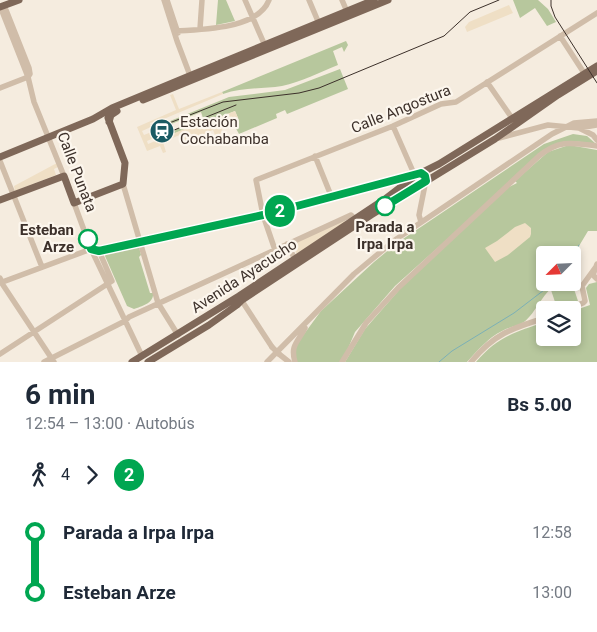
<!DOCTYPE html>
<html lang="es">
<head>
<meta charset="utf-8">
<style>
  :root { --surface:#fff; --page:#f6f6f7; --text:#1f2937; --muted:#747a83 }
  body { margin:0; font-family:Roboto,sans-serif; background:var(--page); color:var(--text); height:100vh; display:flex; flex-direction:column; font-size:19px; white-space:nowrap }
  * { box-sizing:border-box; margin:0 }
  p { font-size:16px; color:var(--muted) }
  .icon { flex:none; width:28px; height:28px; fill:none; stroke:currentColor; stroke-width:2; stroke-linecap:round; stroke-linejoin:round }
  .map { position:relative; height:362px; overflow:hidden }
  .panel { display:flex; flex-direction:column; background:var(--surface); flex:1 }
  .panel>* { flex:none }
  .badge { padding:0 10px; border-radius:16px; font-size:18px; line-height:32px }
  .needle { width:32px; rotate:246deg }
  .fabs { position:absolute; left:536px; top:246px; display:grid; gap:10px }
  .fabs a { display:grid; place-items:center; width:45px; height:45px; border-radius:5px; background:var(--surface); box-shadow:0 2px 8px #0003; font-size:25px }
  .map>.badge { position:absolute; translate:-50% -50%; box-shadow:0 0 0 2px #fff }
  .legs { display:flex; align-items:center; gap:8px; height:55px; padding:0 25px; font-size:16px }
  .legs p { margin-inline-start:auto }
  .summary { display:flex; align-items:center; justify-content:space-between; height:85px; padding:0 25px }
  h1 { font-size:28px; font-weight:700; line-height:38px }
  ul { padding:0 25px; list-style:none }
  li { display:flex; align-items:center; gap:18px; height:60px; font-size:19px }
  li i { display:grid; place-items:center; width:8px; height:100%; margin:0 6px; background:currentColor }
  li i::after { content:''; width:12px; height:12px; margin:-6px; border:4px solid; border-radius:50%; background:var(--surface) }
  li p { margin-inline-start:auto }
  li:first-child i { background:linear-gradient(#0000 50%,currentColor 0) }
  li:last-child i { background:linear-gradient(currentColor 50%,#0000 0) }
  .map>svg:first-child { display:block }
</style>
</head>
<body>
<div class="map">
<svg width="597" height="362" viewBox="0 0 597 362">
  <rect width="100%" height="100%" fill="#f5ecdf"/>
  <path fill="#b7c79d" d="M218 0H226L235 21 216 25Z
    M513 0H538L548 9 556 22 547 26 535 8 520 18Z
    M346 41 348 45 344 52 342 47 333 51 338 65C320 72 301 82 282 86 263 89 242 87 223 94L222 92Z
    M340 69 348 89 287 114 285 110 276 114 277 118 239 134C235 126 231 122 223 127L222 124 238 118 235 111 212 120 211 119 158 140 156 137 203 118 201 112 154 131 153 128 229 97 285 90Z
    M573 134 587 136 596 144C572 141 572 140 549 148L395 286 355 332 347 351 340 362H296V345L321 311 374 262 397 243 544 144Z
    M569 145 597 150V231H588L573 256 572 255H545V282L554 283 555 286C543 292 536 313 524 322 518 326 509 327 502 331 488 338 478 350 467 362H345L365 329 400 289 503 190 517 183 515 181 548 152Z
    M134 245 139 247 141 255 139 257 150 293H153C154 303 142 306 134 309L127 306 105 256 107 251Z
    M597 282V362H476C497 337 515 332 545 322V338H572L573 311 590 305 586 288 589 284Z
    M572 283 578 301 557 308 551 290Z"/>
  <path fill="#efdfc5" d="M509 5 513 13 467 32 465 27 469 22Z
    M222 92 223 94 159 121 160 125 153 128 152 126 154 125 153 122 150 123 151 127 142 131 144 135 154 131 156 137 147 141 148 144 211 118 212 120 235 111 238 118 222 124 223 127 219 137 221 141 218 142 213 130 194 138 195 142 187 145 182 134 163 142 166 152 163 153 160 146 147 151 137 127 176 110 170 95 173 94 179 109Z
    M57 163 58 167 54 169 56 175 15 191 14 186Z
    M344 220 345 222 297 254 290 244Z
    M525 223 531 228V234L530 237 508 255 495 262 485 248 497 241 515 227Z"/>
  <g fill="none" stroke-linecap="round" stroke-linejoin="round">
    <path stroke="#7bb0b6" stroke-width="1" d="M572 255 579 245
      M439 362 452 351 514 313 548 287"/>
    <path stroke="#d0bda9" stroke-width="5.5" d="M164 0 177 41 191 78
      M167 0 178 33
      M245 0 266 48
      M309 0 320 26
      M342 0 348 14
      M6 10 29 68 30 74 28 77
      M2 11 28 77 34 102 64 176
      M200 29 202 0
      M177 31C204 29 258 29 269 0
      M560 36 584 73
      M487 82 514 121
      M0 88 28 77
      M579 128 597 125
      M499 138 548 125 579 128 593 135 597 140
      M315 156 332 198
      M0 161 42 267
      M421 173 425 176 426 180 419 215 421 222
      M123 184 158 303 178 335
      M74 203 91 249 142 356
      M287 244 295 259
      M275 250 263 215 256 180 393 126 441 104 456 102 597 13
      M597 264 593 275 597 279
      M0 278 3 285 54 362
      M0 283 91 249 99 251 263 215 415 176 393 126
      M240 298 272 347
      M565 310 583 303 585 301 582 286 595 268
      M0 354 112 281 99 251
      M279 354 289 362
      M44 362 125 321 129 317 351 215 355 219
      M267 362 354 274 395 240 552 134 574 123 597 121
      M295 362C290 345 298 342 305 328
      M342 362 366 323 398 288 539 156C560 139 573 143 597 146
      M471 362C494 334 512 328 545 318"/>
    <path stroke="#7f6859" stroke-width="7" d="M0 7 19 0
      M143 100 388 0
      M109 122 111 115 117 111
      M0 157 93 119 112 108 194 74 374 0
      M0 200 64 176 74 203 123 184 125 163 108 118
      M132 362 239 296 385 199 415 176 439 164 597 66
      M148 362 209 325 237 305 242 300 371 215 495 139 558 95 597 71"/>
    <path stroke="#3c302a" stroke-width="1" d="M551 0V6L555 17 597 83
      M154 129 223 102 299 93 319 88 444 36 470 12 499 0
      M157 137 236 105"/>
    <path stroke="#d0bda9" stroke-width="5.5" d="M272 347 279 354"/>
  </g>
  <g fill="none" stroke-linecap="round" stroke-linejoin="round">
    <defs>
      <path id="line-1" d="M88 239 91 249 99 251 263 215 421 173 425 176 426 181 385 206"/>
    </defs>
    <use href="#line-1" stroke="#fff" stroke-width="11"/>
    <use href="#line-1" stroke="#00a651" stroke-width="8"/>
  </g>
  <defs>
    <symbol id="station-disc" viewBox="-11 -11 22 22"><circle r="9.5" fill="#1a5a63" stroke="#fcf6ed"/><path d="M-3-6H3Q5-6 5-4V2Q5 4 3 4L4.5 6H3L1.5 4h-3L-3 6H-4.5L-3 4Q-5 4-5 2V-4Q-5-6-3-6ZM-3.5-4v3h7v-3ZM-3.5 1v1.5H-2V1ZM2 1v1.5H3.5V1Z" fill="#fff"/></symbol>
  </defs>
  <g fill-rule="evenodd">
    <use href="#station-disc" x="148" y="117" width="28" height="28"/>
  </g>
  <g fill="#fff" stroke="#00a651" stroke-width="2.5">
    <circle cx="385" cy="206" r="9"/>
    <circle cx="88" cy="239" r="9"/>
  </g>
  <g text-anchor="middle" dominant-baseline="central" stroke-width="4.5" stroke-linejoin="round" paint-order="stroke">
    <g font-size="15" fill="#3c302a" stroke="#fcf6ed">
      <text transform="translate(401 109) rotate(-22)">Calle Angostura</text>
      <text transform="translate(77 172) rotate(69)">Calle Punata</text>
      <text transform="translate(244 276) rotate(-33)">Avenida Ayacucho</text>
    </g>
    <g font-size="15" fill="#3c302a" stroke="#fcf6ed" text-anchor="start">
      <text x="180" y="122">Estación<tspan x="180" dy="17">Cochabamba</tspan></text>
    </g>
    <g font-size="15" font-weight="bold" fill="#3c302a" stroke="#fcf6ed">
      <text x="385" y="227">Parada a<tspan x="385" dy="17">Irpa Irpa</tspan></text>
      <text x="74" y="230" text-anchor="end">Esteban<tspan x="74" dy="17">Arze</tspan></text>
    </g>
  </g>
</svg>
<div class="fabs">
<a><svg class="needle" viewBox="-14 -14 28 28"><path d="M0-13l5 13h-10z" fill="#e53935"/><path d="M0 13l5-13h-10z" fill="#747a83"/></svg></a>
<a><svg class="icon" aria-label="layers" viewBox="0 0 24 24"><path d="M12 4l9 5-9 5-9-5zM3 14l9 5 9-5"/></svg></a>
</div>
<b class="badge" style="left:280px;top:211px;background:#00a651;color:#fff">2</b>
</div>
<section class="panel">
<div class="summary"><div><h1>6 min</h1><p>12:54 – 13:00 · Autobús</p></div><b>Bs 5.00</b></div>
<div class="legs"><svg class="icon" aria-label="walk" viewBox="0 0 24 24"><circle cx="13" cy="4" r="2"/><path d="M13 8l-2 6 4 7M11 14l-3 7M7 12l3-4h3l4 4"/></svg>4<svg class="icon" aria-label="forward" viewBox="0 0 24 24"><path d="M9 5l7 7-7 7"/></svg><b class="badge" style="background:#00a651;color:#fff">2</b></div>
<ul>
<li><i style="color:#00a651"></i><b>Parada a Irpa Irpa</b><p>12:58</p></li>
<li><i style="color:#00a651"></i><b>Esteban Arze</b><p>13:00</p></li>
</ul>
</section>
</body>
</html>
